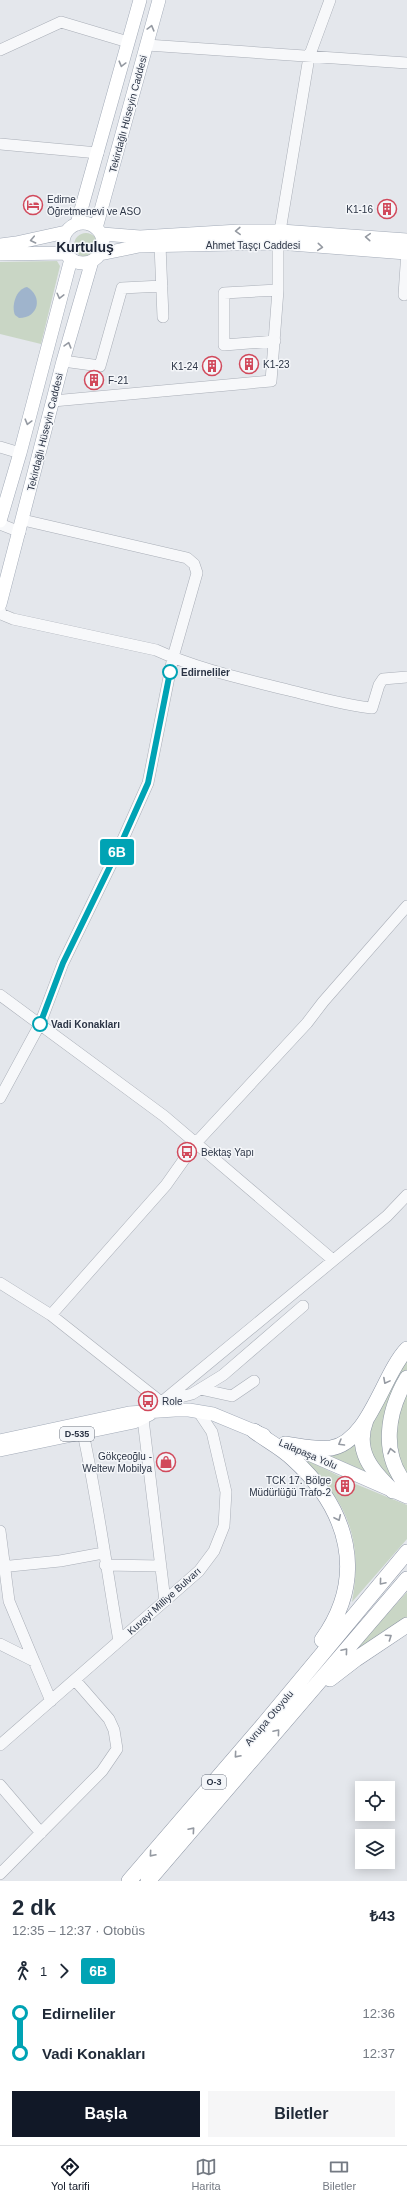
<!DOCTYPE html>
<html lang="tr">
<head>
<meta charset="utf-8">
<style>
  :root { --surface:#fff; --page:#f6f6f7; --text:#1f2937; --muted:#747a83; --line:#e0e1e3; --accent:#111827 }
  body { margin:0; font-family:Arial,sans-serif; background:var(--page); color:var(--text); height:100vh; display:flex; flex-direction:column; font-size:15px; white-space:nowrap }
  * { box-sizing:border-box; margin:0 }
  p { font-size:13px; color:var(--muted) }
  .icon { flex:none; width:22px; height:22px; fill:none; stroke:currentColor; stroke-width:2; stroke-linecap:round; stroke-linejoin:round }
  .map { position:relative; height:1881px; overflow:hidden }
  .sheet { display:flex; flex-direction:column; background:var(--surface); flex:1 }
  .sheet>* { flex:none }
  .badge { padding:0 8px; border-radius:3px; font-size:14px; line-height:26px }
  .buttons { position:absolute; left:355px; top:1781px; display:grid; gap:8px }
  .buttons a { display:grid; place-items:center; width:40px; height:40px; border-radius:0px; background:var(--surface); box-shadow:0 2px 10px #0003; font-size:20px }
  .map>.badge { position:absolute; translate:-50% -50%; box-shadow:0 0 0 2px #fff }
  .legs { display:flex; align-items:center; gap:6px; height:44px; padding:0 12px; font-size:13px }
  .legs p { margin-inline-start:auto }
  .head { display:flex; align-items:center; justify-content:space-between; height:68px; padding:0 12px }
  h1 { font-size:22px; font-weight:600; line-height:30px }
  .action { display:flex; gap:8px; margin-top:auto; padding:8px 12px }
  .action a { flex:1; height:46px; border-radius:0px; background:var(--accent); color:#fff; font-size:16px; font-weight:600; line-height:46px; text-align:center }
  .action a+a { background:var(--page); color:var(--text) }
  ul { padding:0 12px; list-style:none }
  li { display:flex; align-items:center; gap:14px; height:40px; font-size:15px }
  li i { display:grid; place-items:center; width:6px; height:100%; margin:0 5px; background:currentColor }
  li i::after { content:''; width:10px; height:10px; margin:-5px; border:3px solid; border-radius:50%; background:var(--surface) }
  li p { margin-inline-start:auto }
  li:first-child i { background:linear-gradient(#0000 50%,currentColor 0) }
  li:last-child i { background:linear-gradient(currentColor 50%,#0000 0) }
  .menu { display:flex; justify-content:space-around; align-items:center; height:56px; border-top:1px solid var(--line); background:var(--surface); font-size:11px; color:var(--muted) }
  .menu a { display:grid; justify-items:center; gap:2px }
  .menu .selected { color:var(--accent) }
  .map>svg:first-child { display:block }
</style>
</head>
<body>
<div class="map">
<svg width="407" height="1881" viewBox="0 0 407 1881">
  <rect width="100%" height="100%" fill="#e4e7ec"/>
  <path fill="#c9d6c5" d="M74 245a12 12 0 1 1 24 0a12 12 0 1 1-24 0Z
    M57 261 60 266 41 344 0 334V262Z
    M407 1354V1370L392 1397 398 1480 395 1484 370 1459 367 1428Z
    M407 1391V1479C390 1448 395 1422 407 1391Z
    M355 1438 371 1474 321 1453Z
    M297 1455 343 1478 337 1488 348 1493 353 1483 407 1505V1539L352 1602C364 1539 346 1496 297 1455Z
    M407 1592V1620L358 1652 355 1650Z"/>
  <path fill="#9fb4cc" d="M27 287C43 296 39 318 19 318L15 315C11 306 16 289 27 287Z"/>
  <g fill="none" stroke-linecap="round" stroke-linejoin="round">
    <defs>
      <path id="minor" d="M147 45 407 63
        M0 50 61 22 128 42
        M0 144 98 153
        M160 245 163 317
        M404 295 407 251
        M275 341 224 345V293L278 290
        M63 361 100 366 122 288 162 286
        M53 401 271 381 278 290V243L309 57 330 0
        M0 447 20 453
        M0 524 20 532
        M0 609 1 614 13 619 156 650C197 669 244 679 288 690 317 697 343 705 372 708L379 685 383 679 407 677
        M0 995 164 1116 333 1260
        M0 1098 40 1024 63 963 119 848 148 783 173 657 197 573 194 564 187 558 23 520
        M0 1283 51 1315 161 1402 192 1394 223 1375 303 1306
        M51 1315 166 1185 195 1144 307 1023 323 1002 407 906
        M200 1389 232 1396 254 1381
        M163 1401 387 1216 407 1195
        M143 1419 165 1601
        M83 1433C98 1502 107 1572 119 1641
        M0 1531 9 1601 34 1661
        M105 1565 161 1566
        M0 1567 60 1561 103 1553
        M0 1644 34 1661 51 1701
        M0 1745 199 1571 214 1551 224 1526 226 1492 212 1432 198 1411
        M0 1785 41 1833
        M0 1874 102 1771 117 1749 114 1730 109 1719 75 1680"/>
      <path id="major" d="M63 243a20 20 0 1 1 40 0a20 20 0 1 1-40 0Z
        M77 224 140 0
        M96 228 159 0
        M102 234 140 237 239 231H281L407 240
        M0 245 16 243 66 232
        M0 254 66 253
        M100 254 139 246 278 243 406 253
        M0 521 20 453 71 259
        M0 604 63 361 92 261
        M0 1441 129 1413 175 1410H189L213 1414 264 1435
        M295 1448 407 1497
        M0 1450 134 1422 150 1414"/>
      <path id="highway" d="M407 1378C387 1412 380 1454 407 1486
        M366 1420C354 1451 372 1471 393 1491
        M254 1431C266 1440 282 1448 293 1459 348 1509 368 1576 322 1640
        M285 1444C300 1446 316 1450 331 1448 369 1442 383 1374 407 1349
        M330 1679 356 1659 407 1625
        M129 1881 264 1724 407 1552
        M148 1881 407 1579"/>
    </defs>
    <use href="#minor" stroke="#a9aeb7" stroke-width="12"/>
    <use href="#major" stroke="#a3abb8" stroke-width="14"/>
    <use href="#highway" stroke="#8b94a3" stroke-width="16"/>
    <use href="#minor" stroke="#f7f8fa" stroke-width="11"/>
    <use href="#major" stroke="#fff" stroke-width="13"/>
    <use href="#highway" stroke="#fff" stroke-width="15"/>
  </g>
  <defs><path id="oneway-chevron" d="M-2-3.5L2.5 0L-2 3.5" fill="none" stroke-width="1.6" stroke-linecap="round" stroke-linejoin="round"/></defs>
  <g stroke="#959aa2">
    <use href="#oneway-chevron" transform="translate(151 28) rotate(-75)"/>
    <use href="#oneway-chevron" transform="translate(122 64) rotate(105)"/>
    <use href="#oneway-chevron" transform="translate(238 231) rotate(178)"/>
    <use href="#oneway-chevron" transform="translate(368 237) rotate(-176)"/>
    <use href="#oneway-chevron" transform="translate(33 240) rotate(168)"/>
    <use href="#oneway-chevron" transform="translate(320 247) rotate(5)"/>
    <use href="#oneway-chevron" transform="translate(60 296) rotate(104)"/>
    <use href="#oneway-chevron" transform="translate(68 345) rotate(-74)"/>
    <use href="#oneway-chevron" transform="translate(28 422) rotate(105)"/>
    <use href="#oneway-chevron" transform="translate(386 1381) rotate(118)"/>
    <use href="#oneway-chevron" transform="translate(341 1443) rotate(150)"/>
    <use href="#oneway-chevron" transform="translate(391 1451) rotate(-103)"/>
    <use href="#oneway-chevron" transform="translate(338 1518) rotate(65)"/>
    <use href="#oneway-chevron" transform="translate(382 1582) rotate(130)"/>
    <use href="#oneway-chevron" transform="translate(389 1637) rotate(-34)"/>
    <use href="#oneway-chevron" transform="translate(345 1651) rotate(-50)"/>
    <use href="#oneway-chevron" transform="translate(277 1732) rotate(-50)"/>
    <use href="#oneway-chevron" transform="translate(237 1755) rotate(131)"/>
    <use href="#oneway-chevron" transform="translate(192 1830) rotate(-49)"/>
    <use href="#oneway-chevron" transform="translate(152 1854) rotate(131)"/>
  </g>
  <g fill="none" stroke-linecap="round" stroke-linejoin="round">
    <defs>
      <path id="line-1" d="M40 1024 63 963 119 848 148 783 170 672"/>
    </defs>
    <use href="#line-1" stroke="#fff" stroke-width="9"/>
    <use href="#line-1" stroke="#00a3b4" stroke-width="6"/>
  </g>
  <defs>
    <symbol id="hotel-ring" viewBox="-11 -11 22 22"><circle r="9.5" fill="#f4f6f9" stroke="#d1495b" stroke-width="1.5"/><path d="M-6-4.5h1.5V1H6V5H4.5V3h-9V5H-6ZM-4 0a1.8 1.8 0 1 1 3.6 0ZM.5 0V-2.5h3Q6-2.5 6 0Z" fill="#d1495b"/></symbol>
    <symbol id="building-ring" viewBox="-11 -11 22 22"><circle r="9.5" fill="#f4f6f9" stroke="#d1495b" stroke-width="1.5"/><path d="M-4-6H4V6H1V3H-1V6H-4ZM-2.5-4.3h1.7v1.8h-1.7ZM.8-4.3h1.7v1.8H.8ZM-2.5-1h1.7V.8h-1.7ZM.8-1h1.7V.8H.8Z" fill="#d1495b"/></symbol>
    <symbol id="bus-ring" viewBox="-11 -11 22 22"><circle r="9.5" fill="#f4f6f9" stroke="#d1495b" stroke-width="1.5"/><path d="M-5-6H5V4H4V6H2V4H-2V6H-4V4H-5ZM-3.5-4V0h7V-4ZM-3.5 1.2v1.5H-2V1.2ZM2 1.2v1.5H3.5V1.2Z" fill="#d1495b"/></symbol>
    <symbol id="shop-ring" viewBox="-11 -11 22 22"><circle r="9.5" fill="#f4f6f9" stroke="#d1495b" stroke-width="1.5"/><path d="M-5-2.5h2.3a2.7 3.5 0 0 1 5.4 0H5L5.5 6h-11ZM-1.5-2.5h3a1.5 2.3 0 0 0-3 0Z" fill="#d1495b"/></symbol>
  </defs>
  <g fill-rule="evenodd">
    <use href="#hotel-ring" x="22" y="194" width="22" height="22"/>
    <use href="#building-ring" x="376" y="198" width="22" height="22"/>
    <use href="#building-ring" x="238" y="353" width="22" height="22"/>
    <use href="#building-ring" x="201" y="355" width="22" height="22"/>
    <use href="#building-ring" x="83" y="369" width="22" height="22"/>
    <use href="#bus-ring" x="176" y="1141" width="22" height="22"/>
    <use href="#bus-ring" x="137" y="1390" width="22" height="22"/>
    <use href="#shop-ring" x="155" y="1451" width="22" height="22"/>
    <use href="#building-ring" x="334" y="1475" width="22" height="22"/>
  </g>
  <g fill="#fff" stroke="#00a3b4" stroke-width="2">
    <circle cx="170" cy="672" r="7"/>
    <circle cx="40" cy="1024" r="7"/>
  </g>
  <g text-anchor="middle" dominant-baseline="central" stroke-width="3" stroke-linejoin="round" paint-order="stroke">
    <g fill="#f4f6f9" stroke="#676e7b" stroke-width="1">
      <rect x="60" y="1427" width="34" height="14" rx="3"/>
      <rect x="202" y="1775" width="24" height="14" rx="3"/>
    </g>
    <g font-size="9" font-weight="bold" fill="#2b3445">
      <text x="77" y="1434">D-535</text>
      <text x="214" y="1782">O-3</text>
    </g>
    <g font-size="10" fill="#2b3445" stroke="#f4f6f9">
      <text transform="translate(128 114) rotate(-75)">Tekirdağlı Hüseyin Caddesi</text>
      <text x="253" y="245">Ahmet Taşçı Caddesi</text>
      <text transform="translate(45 432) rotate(-76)">Tekirdağlı Hüseyin Caddesi</text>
      <text transform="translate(308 1454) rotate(23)">Lalapaşa Yolu</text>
      <text transform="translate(164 1601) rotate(-42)">Kuvayi Milliye Bulvarı</text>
      <text transform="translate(269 1718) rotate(-50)">Avrupa Otoyolu</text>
    </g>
    <g font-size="10" fill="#2b3445" stroke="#f4f6f9" text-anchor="start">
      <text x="47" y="199">Edirne<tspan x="47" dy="12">Öğretmenevi ve ASO</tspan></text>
      <text x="373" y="209" text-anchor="end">K1-16</text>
      <text x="263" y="364">K1-23</text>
      <text x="198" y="366" text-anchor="end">K1-24</text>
      <text x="108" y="380">F-21</text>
      <text x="201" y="1152">Bektaş Yapı</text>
      <text x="162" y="1401">Role</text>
      <text x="152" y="1456" text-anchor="end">Gökçeoğlu -<tspan x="152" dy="12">Weltew Mobilya</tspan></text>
      <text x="331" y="1480" text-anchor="end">TCK 17. Bölge<tspan x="331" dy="12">Müdürlüğü Trafo-2</tspan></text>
    </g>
    <g font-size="10" font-weight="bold" fill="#2b3445" stroke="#f4f6f9" text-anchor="start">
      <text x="181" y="672">Edirneliler</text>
      <text x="51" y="1024">Vadi Konakları</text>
    </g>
    <g font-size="14" font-weight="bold" fill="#1d2536" stroke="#f4f6f9">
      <text x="85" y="247">Kurtuluş</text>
    </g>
  </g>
</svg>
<div class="buttons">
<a><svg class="icon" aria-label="locate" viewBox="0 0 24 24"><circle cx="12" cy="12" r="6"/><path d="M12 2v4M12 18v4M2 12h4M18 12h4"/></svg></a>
<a><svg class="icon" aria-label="layers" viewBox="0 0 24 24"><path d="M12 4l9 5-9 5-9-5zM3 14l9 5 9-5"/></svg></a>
</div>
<b class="badge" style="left:117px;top:852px;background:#00a3b4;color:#fff">6B</b>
</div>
<section class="sheet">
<div class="head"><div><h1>2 dk</h1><p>12:35 – 12:37 · Otobüs</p></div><b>₺43</b></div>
<div class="legs"><svg class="icon" aria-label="walk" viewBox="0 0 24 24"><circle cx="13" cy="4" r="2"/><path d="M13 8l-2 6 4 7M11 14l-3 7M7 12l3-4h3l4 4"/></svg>1<svg class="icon" aria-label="forward" viewBox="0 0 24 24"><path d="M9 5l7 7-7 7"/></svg><b class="badge" style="background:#00a3b4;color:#fff">6B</b></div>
<ul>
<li><i style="color:#00a3b4"></i><b>Edirneliler</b><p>12:36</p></li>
<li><i style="color:#00a3b4"></i><b>Vadi Konakları</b><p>12:37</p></li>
</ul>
<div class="action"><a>Başla</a><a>Biletler</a></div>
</section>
<nav class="menu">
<a class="selected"><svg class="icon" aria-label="directions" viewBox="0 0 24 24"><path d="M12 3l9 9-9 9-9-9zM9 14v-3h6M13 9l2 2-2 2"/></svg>Yol tarifi</a>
<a><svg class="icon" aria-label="map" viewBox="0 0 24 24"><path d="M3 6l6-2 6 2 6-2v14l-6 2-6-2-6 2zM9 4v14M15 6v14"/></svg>Harita</a>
<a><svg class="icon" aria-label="tickets" viewBox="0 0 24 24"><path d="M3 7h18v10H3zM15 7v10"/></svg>Biletler</a>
</nav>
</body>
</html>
